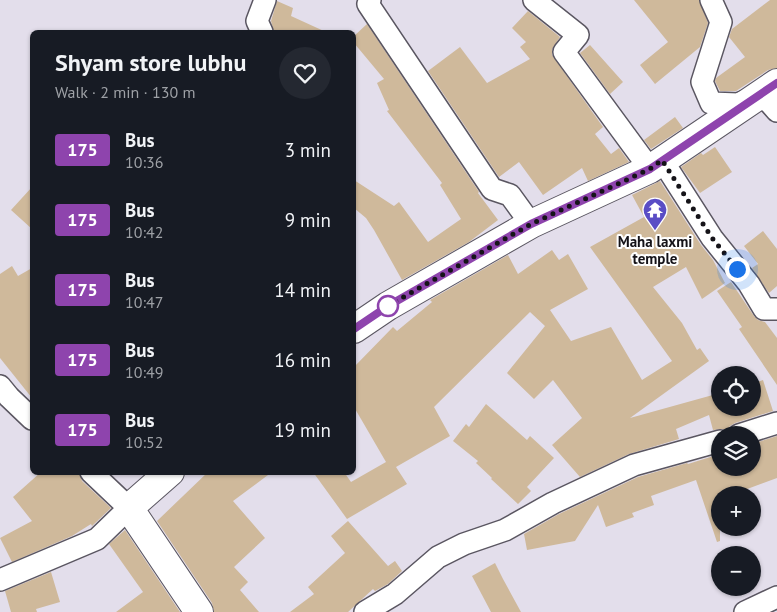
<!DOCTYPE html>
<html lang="en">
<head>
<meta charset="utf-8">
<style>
  :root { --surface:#171b24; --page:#242831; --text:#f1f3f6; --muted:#9ea1a6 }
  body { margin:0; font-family:"PT Sans",sans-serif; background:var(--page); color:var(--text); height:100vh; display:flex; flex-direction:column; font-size:19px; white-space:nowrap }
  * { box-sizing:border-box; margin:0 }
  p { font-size:16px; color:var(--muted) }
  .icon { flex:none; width:28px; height:28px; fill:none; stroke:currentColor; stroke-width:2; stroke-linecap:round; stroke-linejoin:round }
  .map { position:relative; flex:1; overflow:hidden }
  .panel { position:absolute; left:30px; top:30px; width:326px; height:445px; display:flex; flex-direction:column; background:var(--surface); border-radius:8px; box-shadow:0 1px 4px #0004 }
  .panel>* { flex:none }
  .badge { padding:0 10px; border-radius:4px; font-size:18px; line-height:32px }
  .controls { position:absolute; left:711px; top:366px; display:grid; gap:10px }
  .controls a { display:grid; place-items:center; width:50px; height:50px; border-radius:50%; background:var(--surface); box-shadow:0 1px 4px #0004; font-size:25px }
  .you { position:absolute; width:25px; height:25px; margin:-12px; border:4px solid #fff; border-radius:50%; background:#1a73e8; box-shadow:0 0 0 8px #1a73e833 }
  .map>.badge { position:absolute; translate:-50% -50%; box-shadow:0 0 0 2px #fff }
  .round { display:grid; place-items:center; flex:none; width:52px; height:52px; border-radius:26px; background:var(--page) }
  .overview { display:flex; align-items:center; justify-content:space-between; height:85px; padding:0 25px }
  h1 { font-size:24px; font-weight:700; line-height:38px }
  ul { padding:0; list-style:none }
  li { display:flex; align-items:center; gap:15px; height:70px; padding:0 25px }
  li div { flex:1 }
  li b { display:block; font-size:19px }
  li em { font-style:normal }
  li .badge { min-width:55px; font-weight:700; text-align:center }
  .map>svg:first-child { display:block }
</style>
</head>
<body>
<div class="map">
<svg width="777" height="612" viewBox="0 0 777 612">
  <rect width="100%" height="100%" fill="#e3deeb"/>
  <path fill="#cfb99b" d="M634 0H699L708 23 700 47 655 84 640 65 668 42Z
    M770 0H777V68L768 70 736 91H720L715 81 716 78 745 57 729 37 732 29Z
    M277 1 293 8 291 16 326 32H274L271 21Z
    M528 11 560 37 552 49V55L603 127 595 134 611 154 619 148 629 162 588 181 582 168 543 195 519 162 499 177 428 71 460 47 487 83 530 59 520 47 526 42 512 28Z
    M367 24 479 192 478 193 498 220 469 242 402 280 374 230 366 218 354 208V180L394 206 399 202 428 242 461 219 440 185 442 183 387 111 389 110 377 83 384 79 354 43V36Z
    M590 45 623 82 610 94 580 53Z
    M675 117 683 128 651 149 644 140Z
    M715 147 732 172 700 193 681 167 701 153 703 155Z
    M660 181 701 245 713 260 725 283 702 299 686 267 653 287 682 323 697 350 700 348 709 361 630 418 720 393V408H752V384L763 380 773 411 735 423 730 426 727 431 723 429 713 430 709 415 676 429 679 439 629 454 580 477 552 445 582 418 553 380 534 399 507 373 545 326 530 312 434 407 450 436 396 467 407 484 347 519 313 472H344L351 482 386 462 354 407V367L393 327 397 331 432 302 430 300 508 255 518 274 552 250 559 260 568 254 588 289 550 310 571 341 611 327 642 380 672 361 590 247 644 217 632 195Z
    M32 187V229L11 210Z
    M763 231 777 249V286L769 293 752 268 758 264 744 246Z
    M12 266 18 276 32 268V398L0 358V274Z
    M731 282 754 316 758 320 765 322 777 338V385L739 329 742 327 717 291Z
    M486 404 527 440 530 436 554 458 527 487 531 491 518 504 491 479 492 478 476 463 478 461 453 441 466 424 469 427Z
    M777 436V478L731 495H720V541L717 542 696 480 651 496 654 505 632 513 634 517 606 527 598 505 575 541 527 550 524 534 559 514 638 477 687 463 688 464 720 454V468H752V444Z
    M41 472H79L82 481 111 508 92 526 91 524 72 536 12 562 0 538 32 521 13 497Z
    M208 472H272L233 501 265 538 234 567 248 582 240 590 259 612H214L212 603 157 521Z
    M348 521 388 566 395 561 402 571 388 584 375 591 373 589 348 612H290L314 594 308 587 345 553 331 536Z
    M125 530 180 612H116L143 592 109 544Z
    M495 563 503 579 521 612H491L472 576Z
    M51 572 60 602 36 609 37 612H11L5 591Z"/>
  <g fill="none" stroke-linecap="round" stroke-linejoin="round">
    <defs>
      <path id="minor" d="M370 0 368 4 492 189 510 195 531 224
        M534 0 578 35 564 52 650 169
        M711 0 721 22 702 82 711 103 738 104 762 94 777 111
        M262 32 257 21 265 0
        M662 160 712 238 749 284 764 309H777
        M0 386 9 397 32 419
        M739 435 777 423
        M0 580 97 539 129 508 91 472
        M365 612 395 594 438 557 464 544 505 530 553 503 634 465 720 441
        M745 612 777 597"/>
      <path id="secondary" d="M354 329 388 306 531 224 650 169 777 83
        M170 472 129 508 199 612"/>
    </defs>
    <use href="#minor" stroke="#5a5661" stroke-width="24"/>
    <use href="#secondary" stroke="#5a5661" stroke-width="30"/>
    <use href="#minor" stroke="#fff" stroke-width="21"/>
    <use href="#secondary" stroke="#fff" stroke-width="28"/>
  </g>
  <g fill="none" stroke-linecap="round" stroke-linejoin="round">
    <defs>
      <path id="line" d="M354 329 388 306 531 224 650 169 777 83"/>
    </defs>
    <use href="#line" stroke="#fff" stroke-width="11"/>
    <use href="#line" stroke="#8e44ad" stroke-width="8"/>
    <path stroke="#151318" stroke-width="5" stroke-dasharray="0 9" d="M388 306 531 224 650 169 662 160 712 238 737 269"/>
  </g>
  <defs>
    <symbol id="temple-pin" viewBox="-11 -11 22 30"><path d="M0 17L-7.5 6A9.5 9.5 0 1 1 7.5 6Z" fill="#5a4dc5" stroke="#fff"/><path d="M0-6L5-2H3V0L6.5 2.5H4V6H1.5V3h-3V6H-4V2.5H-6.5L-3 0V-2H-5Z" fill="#fff"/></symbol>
  </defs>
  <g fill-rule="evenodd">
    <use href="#temple-pin" x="641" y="196" width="28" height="38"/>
  </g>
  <circle fill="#fff" stroke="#8e44ad" stroke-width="2.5" cx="388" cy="306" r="10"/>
  <g text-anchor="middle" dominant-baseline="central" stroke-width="4" stroke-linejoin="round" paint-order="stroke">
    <g font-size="15" font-weight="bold" fill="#151318" stroke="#fff">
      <text x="655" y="241">Maha laxmi<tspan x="655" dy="17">temple</tspan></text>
    </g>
  </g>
</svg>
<div class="controls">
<a><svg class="icon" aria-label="locate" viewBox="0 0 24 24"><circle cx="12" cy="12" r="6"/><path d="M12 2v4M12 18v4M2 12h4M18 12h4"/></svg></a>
<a><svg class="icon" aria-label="layers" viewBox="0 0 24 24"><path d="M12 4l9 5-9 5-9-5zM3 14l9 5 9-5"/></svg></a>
<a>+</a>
<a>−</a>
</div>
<div class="you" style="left:737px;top:269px"></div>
<section class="panel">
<div class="overview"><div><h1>Shyam store lubhu</h1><p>Walk · 2 min · 130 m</p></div><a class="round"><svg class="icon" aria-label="heart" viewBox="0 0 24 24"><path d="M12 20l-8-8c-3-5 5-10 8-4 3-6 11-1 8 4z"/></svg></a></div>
<ul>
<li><span class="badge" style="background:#8e44ad;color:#fff">175</span><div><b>Bus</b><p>10:36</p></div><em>3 min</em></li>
<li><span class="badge" style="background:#8e44ad;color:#fff">175</span><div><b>Bus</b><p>10:42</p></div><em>9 min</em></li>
<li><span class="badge" style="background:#8e44ad;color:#fff">175</span><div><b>Bus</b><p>10:47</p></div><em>14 min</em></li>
<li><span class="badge" style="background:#8e44ad;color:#fff">175</span><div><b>Bus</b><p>10:49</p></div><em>16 min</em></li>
<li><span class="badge" style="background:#8e44ad;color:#fff">175</span><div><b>Bus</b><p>10:52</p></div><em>19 min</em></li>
</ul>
</section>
</div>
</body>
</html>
